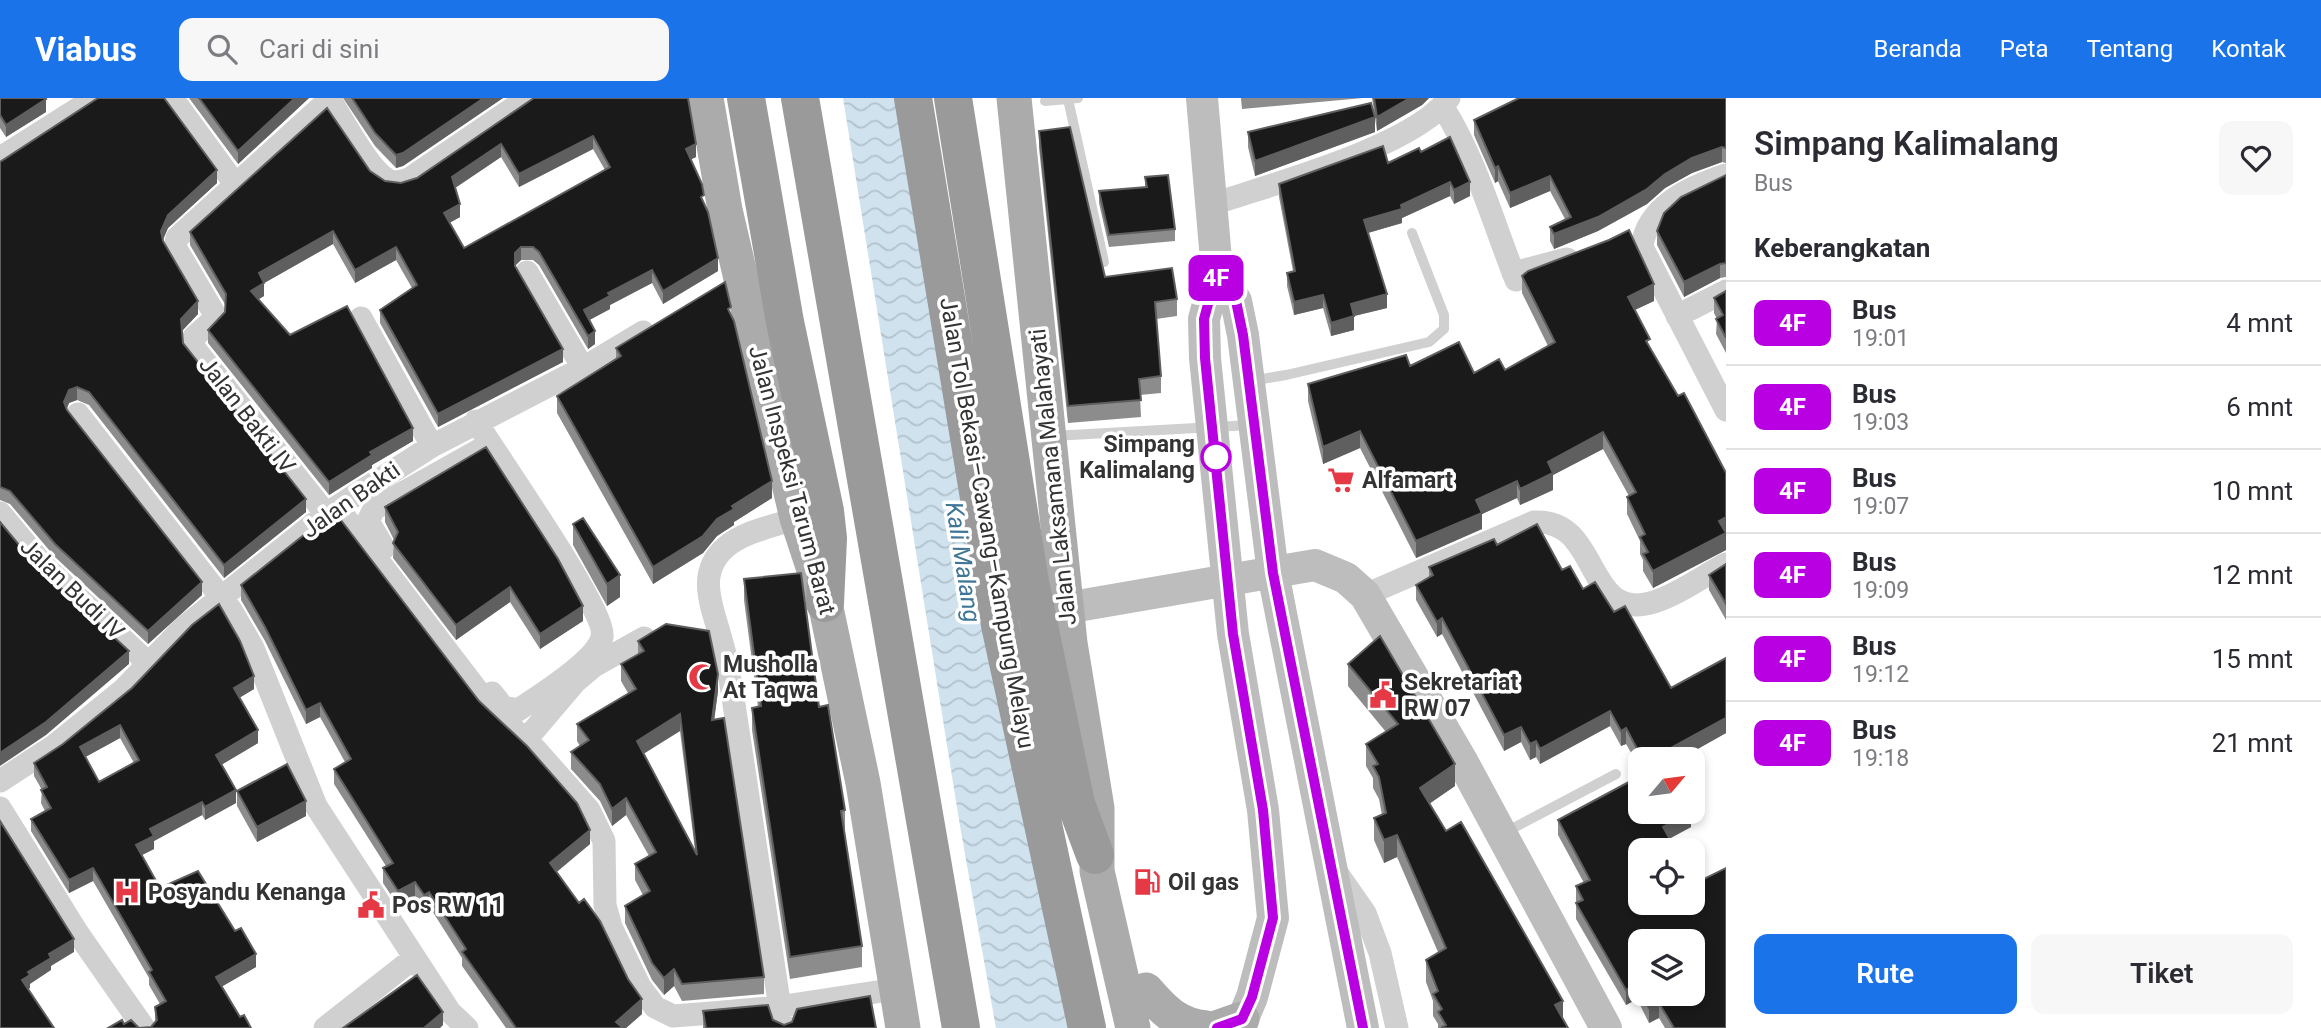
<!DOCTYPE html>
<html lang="id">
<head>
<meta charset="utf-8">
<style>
  :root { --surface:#fff; --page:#f7f7f7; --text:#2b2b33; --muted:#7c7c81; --line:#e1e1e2; --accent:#1a73e8 }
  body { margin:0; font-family:Roboto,sans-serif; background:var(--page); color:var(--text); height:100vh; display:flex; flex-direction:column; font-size:26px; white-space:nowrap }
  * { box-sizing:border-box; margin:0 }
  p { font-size:23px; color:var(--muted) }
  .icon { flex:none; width:38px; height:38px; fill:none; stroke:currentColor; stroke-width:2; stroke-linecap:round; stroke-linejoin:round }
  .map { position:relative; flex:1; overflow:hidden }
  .sheet { display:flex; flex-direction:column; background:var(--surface); width:595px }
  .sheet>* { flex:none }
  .badge { padding:0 14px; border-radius:10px; font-size:24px; line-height:46px }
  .needle { width:46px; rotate:61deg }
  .buttons { position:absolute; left:1628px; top:649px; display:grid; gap:14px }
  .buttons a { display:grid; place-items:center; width:77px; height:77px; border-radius:14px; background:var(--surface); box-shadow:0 4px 10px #0003; font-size:35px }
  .map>.badge { position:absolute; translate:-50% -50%; box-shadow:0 0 0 4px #fff }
  h2 { padding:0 28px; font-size:26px; line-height:63px }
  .round { display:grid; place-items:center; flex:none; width:74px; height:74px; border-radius:14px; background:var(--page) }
  .head { display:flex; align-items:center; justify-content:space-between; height:119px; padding:0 28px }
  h1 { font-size:33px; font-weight:600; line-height:52px }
  .button { display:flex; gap:14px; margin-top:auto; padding:14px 28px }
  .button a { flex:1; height:80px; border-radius:14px; background:var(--accent); color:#fff; font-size:28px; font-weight:600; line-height:80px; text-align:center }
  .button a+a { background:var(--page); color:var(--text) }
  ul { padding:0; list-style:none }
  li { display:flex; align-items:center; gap:21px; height:84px; padding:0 28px; border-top:2px solid var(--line) }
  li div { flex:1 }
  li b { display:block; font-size:26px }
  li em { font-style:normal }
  li .badge { min-width:77px; font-weight:700; text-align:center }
  header { display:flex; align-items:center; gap:42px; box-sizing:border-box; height:98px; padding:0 35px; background:var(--accent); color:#fff }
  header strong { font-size:33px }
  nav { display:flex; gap:38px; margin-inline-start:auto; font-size:24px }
  .search { width:490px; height:63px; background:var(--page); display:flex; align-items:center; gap:18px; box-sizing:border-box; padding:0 24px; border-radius:14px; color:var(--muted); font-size:26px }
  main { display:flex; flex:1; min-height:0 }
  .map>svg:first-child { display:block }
</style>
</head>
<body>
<header>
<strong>Viabus</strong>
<div class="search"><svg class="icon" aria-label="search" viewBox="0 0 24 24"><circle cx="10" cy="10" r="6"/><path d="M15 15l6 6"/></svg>Cari di sini</div>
<nav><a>Beranda</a><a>Peta</a><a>Tentang</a><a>Kontak</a></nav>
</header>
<main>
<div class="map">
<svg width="1726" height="930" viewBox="0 0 1726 930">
  <defs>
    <pattern id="water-waves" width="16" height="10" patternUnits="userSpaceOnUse" patternTransform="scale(1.75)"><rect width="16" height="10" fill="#cfe2ee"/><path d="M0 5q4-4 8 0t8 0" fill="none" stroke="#b2c2cd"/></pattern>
  </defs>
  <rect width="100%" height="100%" fill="#fff"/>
  <path fill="url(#water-waves)" d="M843 0H913L1087 930H996L960 728Z"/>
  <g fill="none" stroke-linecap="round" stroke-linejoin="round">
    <path stroke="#d0d0d0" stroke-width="10" d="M1068 1 1104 164
      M1045 3 1078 0
      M1250 283 1286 277 1429 244 1444 231V217L1412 135
      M1053 338 1250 327
      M1504 735 1616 676"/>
    <path stroke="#d0d0d0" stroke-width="23" d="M172 0 235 86
      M329 0C342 20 368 71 388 82 395 86 402 83 409 81L528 0
      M1443 9C1476 62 1493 124 1516 182
      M0 60 95 0
      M1726 77C1690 89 1647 108 1642 149L1726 312
      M1213 106C1272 86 1413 49 1449 0
      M527 174 583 270
      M1513 175 1567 161
      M1677 218 1726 193
      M361 220 432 348
      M78 316 231 512 253 550 316 708 450 914 467 930
      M476 323C495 355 608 515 602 539 597 562 538 599 518 612L503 609 492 595
      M337 409 490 609 537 653 589 712 604 743 605 807 611 829 640 889 655 909 673 918 712 915 778 909 896 891
      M0 415 45 469 147 564
      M326 416 194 250V239L212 223 214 215 175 149 177 140 330 1
      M384 450 368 423 374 411 490 346
      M1365 497 1534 424C1602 420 1583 526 1654 504 1679 496 1703 478 1726 466
      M524 644 575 584 594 568 644 540
      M0 683 54 648 123 592 183 530 326 416 432 348 583 270 643 234
      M0 710 77 834 144 930
      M1335 772 1365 815 1380 855 1397 930
      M325 930 414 860
      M783 930 732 593C729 577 727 561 722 545 714 512 694 476 726 449 744 433 776 428 797 420"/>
    <path stroke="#bdbdbd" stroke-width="32" d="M1202 0 1217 173 1204 221 1205 260 1233 536 1263 712 1273 820 1252 899 1239 930
      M1217 173 1236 203 1243 237 1273 475 1363 930
      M1066 510 1315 467 1346 480 1365 497 1462 663 1606 930"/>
    <path stroke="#ababab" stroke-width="35" d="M706 0 725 112 797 420 825 505 863 685 903 930
      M1014 0 1070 545 1097 710V773L1133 930
      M1146 892C1164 913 1178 927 1206 930
      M1216 930 1242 921"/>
    <path stroke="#9a9a9a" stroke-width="38" d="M746 0 785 224 825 413 828 440 825 505
      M800 0 961 930
      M913 0 1000 527 1087 930
      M953 0 1030 484 1076 706 1095 757"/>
  </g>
  <path fill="#8c8c8c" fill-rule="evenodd" d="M0 0 46 14 6 39 0 30Z
    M189 0H309L238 66Z
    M343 0H503L403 68 396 70 375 48Z
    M534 0 696 59 691 61 704 106 718 173 663 206 652 185 610 207V211L589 222 595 246 588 251 539 167 533 162H521L515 167 563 264 438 329 380 225V212L412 190 396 162 355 185 333 146 264 185V198L258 201 290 237 413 343 372 367V370L329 397 208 245V232L225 214 226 208 190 147V134L370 73 385 83 401 85 417 80ZM593 51 605 72 464 150 449 125 460 119 455 90 501 59 519 89Z
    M1241 0H1363L1242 11Z
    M1372 0H1429L1422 7 1377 33Z
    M1726 0V65L1722 64 1692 75 1665 90 1647 106 1598 133 1554 151 1550 143V129L1565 121 1550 93 1510 110 1498 83 1495 85 1474 37V22Z
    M1039 33 1105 179 1177 201V218L1156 221 1161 278V295L1140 297 1141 319 1068 325 1039 50Z
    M1248 34H1375L1255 78 1248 49Z
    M1421 54 1470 98 1454 106 1450 98 1402 120V125L1368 135 1387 210 1354 218V232L1331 238 1323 210 1294 217 1287 188V175L1293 173 1279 99V86L1388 65Z
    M0 64 217 85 168 130 163 142 198 216 182 233 183 245 306 414 224 480 89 307 77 302 69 305 67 311 202 497 148 546 55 459 10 406 0 402Z
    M1726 77V179L1720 180 1684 199 1657 147V133Z
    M1145 79 1175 131V143L1109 149 1099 105V93L1145 89Z
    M1522 178 1654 203 1635 212 1650 250 1678 298 1726 375V452L1653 490 1643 473V462L1640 456V443L1627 416V399L1629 398 1603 351 1553 377V392L1520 407 1517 400 1482 416V431L1416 460 1360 350 1323 366 1308 303V286L1410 268 1474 275 1505 272 1548 248 1522 195Z
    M1726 193V255L1716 236 1717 221 1714 215V200Z
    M731 216 772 400 734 424V427L717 438 703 455 653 486 557 315V298L616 260V250Z
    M385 409 583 523 540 551 510 504 456 542 393 460 394 442 385 424Z
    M573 426 620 499 607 508 573 447Z
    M1497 447 1562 472 1583 491 1614 514 1671 590 1726 560V635L1678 662H1640V670L1626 646 1621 648 1610 628 1540 666 1536 659 1530 662 1521 644 1504 653 1442 536 1437 539 1416 502V487L1429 480V469Z
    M1726 466V522L1709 492V477Z
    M744 481 819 609 845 712V734H844L862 848V869L790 881 752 632V610L758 609 744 502Z
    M241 487 479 603 590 746 557 774 642 916 626 930H506L462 868V860L429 808 424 812 415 798 398 808 383 785V770L386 768 334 686V671L345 664 320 619 306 626 265 543 241 502Z
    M638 543 718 593 714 621 764 879V896L682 903 674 888 664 897 652 882 625 825V808L643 797 635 782V766L649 758 626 717 612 728 600 703 571 671V654L580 648 577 643V626L628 595 621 583V566L638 556ZM680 633 695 752 643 655Z
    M1348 566 1455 688 1429 706 1568 930H1438V926L1433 918V903L1426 884V862L1438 854 1397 759 1384 765 1374 742V720L1382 717 1379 701 1373 690V680L1366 668V646L1386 634 1348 588Z
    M132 590 254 591 239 600 258 645 221 667 236 705 205 722 202 717 154 743V751L142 757 160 790 256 869 221 888 240 919 251 930H108L124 926 139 930 151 929 155 924V909L160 906 149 887V880L93 783 69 795 31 733V721L45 713 41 705 42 692 34 678V665L63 646ZM120 640 134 665 99 684 85 659Z
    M237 693 306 718 257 744 237 708Z
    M1558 722 1691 729 1669 741 1726 930H1665L1659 920 1649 925 1637 901 1626 907 1576 821V788L1584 785 1558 737ZM1640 844 1692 896H1640Z
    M703 913 773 922 784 927 876 930H703Z"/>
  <path fill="#5f5f5f" d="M295 0H309L238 66V53Z
    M484 0H503L403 68 396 70V57Z
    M1410 0H1429L1422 7 1377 33V19Z
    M46 1V14L6 39V27Z
    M1375 19V34L1255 78V63Z
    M593 38V51L519 89V76Z
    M501 46V59L452 92V79Z
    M696 46V59L686 64V51Z
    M1722 49V64L1692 75 1665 90 1647 106 1598 133 1554 151V136L1692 60Z
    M1498 68V83L1495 85V70Z
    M217 72V85L168 130 161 146V133L168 117Z
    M1550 78V93L1510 110V95Z
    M1450 84V98L1402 120V125L1364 136V122Z
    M1470 84V98L1454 106V92Z
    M460 106V119L444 128V115Z
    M333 133V146L259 188V175Z
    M396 149V162L355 185V172Z
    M521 149V162L515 168V155Z
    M718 160V173L663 206V193Z
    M1720 166V180L1684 199V184Z
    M652 172V185L610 207V211L584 225V212L608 195Z
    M264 185V198L251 206V193Z
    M1654 186V203L1628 215V199Z
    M1387 196V210L1354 218V232L1331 238V225L1351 206Z
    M1323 197V210L1294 217V204Z
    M198 203V216L181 234V221Z
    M595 233V246L588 251V238Z
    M563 251V264L438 329V316Z
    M77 289V302L69 305 64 317V304L69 292Z
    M413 330V343L372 367V370L329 397V384L370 354Z
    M1360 333V350L1323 366V349Z
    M1603 334V351L1553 377V392L1520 407V391L1548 364Z
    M772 383V400L734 424V427L717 438 703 455 653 486V469L717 421 732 408Z
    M1517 383V400L1482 416V431L1416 460V443L1476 402Z
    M306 401V414L224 480V467Z
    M1726 419V452L1653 490V473L1719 423Z
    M620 477V499L607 508V486Z
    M202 484V497L148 546V533Z
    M510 489V504L456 542V527Z
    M583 508V523L540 551V536Z
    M1442 520V536L1437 539V524Z
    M129 553V566L46 637 0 668V655Z
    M718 576V593L712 639V622Z
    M254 578V591L234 603V590Z
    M320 605V619L306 626V612Z
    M1610 613V628L1540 666V651Z
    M680 616V633L637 660V643Z
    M1726 620V635L1678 662H1649Z
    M120 627V640L80 662V649Z
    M1521 629V644L1504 653V637Z
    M1626 630V646L1621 648V633Z
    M258 632V645L216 670V657Z
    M1536 643V659L1530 662V646Z
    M1455 666V688L1420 712V690Z
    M236 692V705L205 722V709Z
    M626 700V717L612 728V711Z
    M306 703V718L257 744V729Z
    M202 704V717L154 743V751L136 760V747L150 731Z
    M1691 714V729L1663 744V729Z
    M590 732V746L550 779V765Z
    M1397 737V759L1384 765V742Z
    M93 770V783L69 795V782Z
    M415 784V798L398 808V793Z
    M429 794V808L424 812V797Z
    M74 841V854L51 868V872L30 886V890L22 895V882L28 874 49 856Z
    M256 856V869L216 892V879Z
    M674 871V888L664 897V880Z
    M1637 886V901L1626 907V892Z
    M642 901V916L626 930H616V924Z
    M1563 903V925L1555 907Z
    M1659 905V920L1649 925V910Z
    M443 914V927L440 930H424Z"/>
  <path fill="#1a1a1a" stroke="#5f5f5f" stroke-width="2" fill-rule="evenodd" d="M0 0H45L46 1 6 27 0 17Z
    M98 0H164L217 72 168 117 161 133 163 143 198 203 181 221 183 245 306 401 224 467 89 294 77 289 69 292 64 304 67 312 202 484 148 533 55 446 10 393 0 389V64Z
    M199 0H295L238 53Z
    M352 0H484L403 55 396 57 375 35Z
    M534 0H688L696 46 686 51 702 86 704 97 701 99 708 114 718 160 663 193 652 172 608 195 610 198 584 212 595 233 588 238 539 154 533 149H521L515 155V168L563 251 438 316 380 212 417 187 396 149 355 172 333 133 259 175 264 185 251 193 290 237 347 208 413 330 370 354 372 357 329 384 208 232 225 214 226 196 190 134 327 10 370 73 385 83 401 85 417 80ZM593 38 610 69 464 150 444 115 460 106 452 79 501 46 519 76Z
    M1374 0H1410L1377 19Z
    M1519 0H1726V50L1722 49 1692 60 1665 76 1647 91 1598 119 1554 136 1550 129 1571 119 1550 78 1510 95 1498 68 1495 70 1474 22Z
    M1371 5 1375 19 1255 63 1248 34Z
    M1070 29 1105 179 1172 170 1177 201 1155 204 1161 278 1139 281 1141 302 1068 308 1039 33Z
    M1450 39 1470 84 1454 92 1450 84 1401 107 1402 111 1364 122 1387 196 1351 206 1354 218 1331 225 1323 197 1294 204 1287 175 1295 173 1279 86 1383 48 1388 65 1419 50 1421 54Z
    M1168 77 1175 131 1109 137 1099 93 1147 89 1145 79Z
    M1726 77V165L1720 166 1684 184 1657 133 1664 115 1681 99Z
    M1629 132 1654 186 1628 199 1650 241 1646 243 1678 298 1684 295 1726 375V419L1719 423 1726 435 1653 473 1643 456 1648 454 1640 439 1645 436 1627 399 1636 394 1603 334 1548 364 1553 375 1520 391 1517 383 1476 402 1482 415 1416 443 1360 333 1323 349 1308 286 1406 257 1410 268 1459 244 1474 275 1499 261 1505 272 1555 244 1522 178 1528 173 1609 142Z
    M725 184 731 209 728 211 734 223 772 383 732 408 734 411 717 421 703 438 653 469 557 298 621 258 616 250Z
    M1726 193V240L1716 221 1723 217 1714 200Z
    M486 349 558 461 583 508 540 536 510 489 456 527 393 445 398 434 385 409Z
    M334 413 479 603 527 648 577 705 590 732 550 765 579 805 584 801 600 823 628 881 642 901 616 924 623 930H516L462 854 466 851 429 794 424 797 415 784 398 793 383 770 393 765 334 671 351 661 320 605 306 612 265 529 241 487Z
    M583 420 620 477 607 486 573 426Z
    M0 424 34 465 129 553 46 624 0 655Z
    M1537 426 1562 472 1570 468 1583 491 1595 484 1614 514 1625 508 1671 590 1726 560V620L1649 662H1643L1626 630 1621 633 1610 613 1540 651 1536 643 1530 646 1521 629 1504 637 1442 520 1437 524 1416 487 1433 477 1429 469 1494 441 1497 447Z
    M1726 466V506L1709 477Z
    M801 475 819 609 828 607 845 712 841 713 862 848 790 859 752 610 761 608 744 481Z
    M219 506 240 543 254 578 234 590 258 632 216 657 236 692 205 709 202 704 150 731 154 738 136 747 160 790 198 773 235 833 241 830 256 856 216 879 240 919 244 917 251 930H108L122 922 124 926 131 922 139 930 151 929 157 922 155 909 166 903 149 874 152 872 93 770 69 782 31 721 51 710 41 692 47 689 34 665 63 646 132 590 192 527ZM120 627 139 662 99 684 80 649Z
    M666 526 709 533 710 538 718 576 712 622 724 620 764 879 682 886 674 871 664 880 652 865 625 808 650 793 635 766 656 754 626 700 612 711 600 686 571 654 589 642 577 626 636 591 621 566 644 553 638 543ZM680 616 697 757 637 643Z
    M1380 538 1455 666 1420 690 1446 733 1461 724 1563 903 1555 907 1568 930H1442V929L1446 927 1438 914 1442 911 1433 896 1438 893 1426 862 1446 850 1397 737 1384 742 1374 720 1386 715 1379 679 1373 668 1378 666 1366 646 1398 626 1348 566Z
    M287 666 306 703 257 729 237 693Z
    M1640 678V714H1690L1663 729 1676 752H1640V805H1692V783L1694 786 1726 770V930H1674L1659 905 1649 910 1642 896H1692V844H1640V891L1637 886 1626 892 1576 805 1583 802 1576 788 1590 782 1558 722Z
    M0 723 74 841 49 856 51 860 28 874 30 877 22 882 54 930H0Z
    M417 877 443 914 424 930H343Z
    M870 898 876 930H706L703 913 768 907 773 922 784 927 792 924 797 911Z"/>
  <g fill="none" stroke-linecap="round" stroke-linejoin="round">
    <defs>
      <path id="line" d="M1217 930 1242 921 1252 899 1273 820 1263 712 1233 536 1205 260 1204 221 1217 173 1236 203 1243 237 1273 475 1363 930"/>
    </defs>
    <use href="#line" stroke="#fff" stroke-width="16"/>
    <use href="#line" stroke="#b900e2" stroke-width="10"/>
  </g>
  <defs>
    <symbol id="supermarket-bare" viewBox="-9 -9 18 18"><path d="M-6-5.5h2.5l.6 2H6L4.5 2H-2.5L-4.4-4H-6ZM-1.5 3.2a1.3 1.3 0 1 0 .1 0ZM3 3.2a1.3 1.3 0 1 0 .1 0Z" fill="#e63946" stroke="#fff" stroke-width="2.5" paint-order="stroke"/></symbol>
    <symbol id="mosque-bare" viewBox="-9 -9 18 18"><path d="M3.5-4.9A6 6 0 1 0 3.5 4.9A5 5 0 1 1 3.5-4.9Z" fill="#e63946" stroke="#fff" stroke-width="2.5" paint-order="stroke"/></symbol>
    <symbol id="civic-bare" viewBox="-9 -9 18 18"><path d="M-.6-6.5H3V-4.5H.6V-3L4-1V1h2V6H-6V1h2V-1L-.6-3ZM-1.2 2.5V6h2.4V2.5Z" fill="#e63946" stroke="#fff" stroke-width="2.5" paint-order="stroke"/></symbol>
    <symbol id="fuel-bare" viewBox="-9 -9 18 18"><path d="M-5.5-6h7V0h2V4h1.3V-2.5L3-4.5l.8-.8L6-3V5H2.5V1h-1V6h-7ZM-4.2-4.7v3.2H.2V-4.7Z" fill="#e63946" stroke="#fff" stroke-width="2.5" paint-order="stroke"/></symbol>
    <symbol id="hospital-bare" viewBox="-9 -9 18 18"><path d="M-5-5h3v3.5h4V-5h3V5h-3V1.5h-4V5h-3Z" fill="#e63946" stroke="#fff" stroke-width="2.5" paint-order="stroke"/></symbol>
  </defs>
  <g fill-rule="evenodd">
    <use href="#supermarket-bare" x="1322" y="363" width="38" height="38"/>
    <use href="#mosque-bare" x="683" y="560" width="38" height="38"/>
    <use href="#civic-bare" x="1364" y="578" width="38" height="38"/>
    <use href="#fuel-bare" x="1128" y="765" width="38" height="38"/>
    <use href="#hospital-bare" x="108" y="775" width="38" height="38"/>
    <use href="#civic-bare" x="352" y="788" width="38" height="38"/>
  </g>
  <circle fill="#fff" stroke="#b900e2" stroke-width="3.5" cx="1216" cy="359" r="14"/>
  <g text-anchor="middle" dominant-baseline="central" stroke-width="7" stroke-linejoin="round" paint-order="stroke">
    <g font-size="23" fill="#333" stroke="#fff">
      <text transform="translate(247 317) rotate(52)">Jalan Bakti IV</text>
      <text transform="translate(1053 379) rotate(-96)">Jalan Laksamana Malahayati</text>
      <text transform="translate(792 382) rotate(75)">Jalan Inspeksi Tarum Barat</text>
      <text transform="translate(351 402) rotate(-35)">Jalan Bakti</text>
      <text transform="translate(987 425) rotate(80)">Jalan Tol Bekasi–Cawang–Kampung Melayu</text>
      <text transform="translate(72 491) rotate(44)">Jalan Budi IV</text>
    </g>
    <g font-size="23" font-weight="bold" fill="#333" stroke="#fff" text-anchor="end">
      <text x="1195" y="346">Simpang<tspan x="1195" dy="26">Kalimalang</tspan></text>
    </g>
    <g font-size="23" font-weight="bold" fill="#333" stroke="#fff" text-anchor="start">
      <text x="1362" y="382">Alfamart</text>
      <text x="723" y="566">Musholla<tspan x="723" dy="26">At Taqwa</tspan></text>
      <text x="1404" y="584">Sekretariat<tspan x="1404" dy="26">RW 07</tspan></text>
      <text x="1168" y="784">Oil gas</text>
      <text x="148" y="794">Posyandu Kenanga</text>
      <text x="392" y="807">Pos RW 11</text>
    </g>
    <g font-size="24" font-style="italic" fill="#3f7597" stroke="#fff">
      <text transform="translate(963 464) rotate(81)">Kali Malang</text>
    </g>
  </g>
</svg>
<div class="buttons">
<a><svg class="needle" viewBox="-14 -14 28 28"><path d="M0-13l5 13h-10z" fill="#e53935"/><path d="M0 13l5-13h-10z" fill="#7c7c81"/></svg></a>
<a><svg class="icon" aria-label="locate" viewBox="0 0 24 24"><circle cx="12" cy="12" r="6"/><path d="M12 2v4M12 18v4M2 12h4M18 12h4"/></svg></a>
<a><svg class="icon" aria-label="layers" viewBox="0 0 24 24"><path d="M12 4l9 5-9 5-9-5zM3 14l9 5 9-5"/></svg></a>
</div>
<b class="badge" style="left:1216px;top:180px;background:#b900e2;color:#fff">4F</b>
</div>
<section class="sheet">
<div class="head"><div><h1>Simpang Kalimalang</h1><p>Bus</p></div><a class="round"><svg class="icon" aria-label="heart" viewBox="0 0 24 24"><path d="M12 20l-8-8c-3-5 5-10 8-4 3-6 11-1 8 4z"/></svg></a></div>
<h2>Keberangkatan</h2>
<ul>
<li><span class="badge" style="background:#b900e2;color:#fff">4F</span><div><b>Bus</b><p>19:01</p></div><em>4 mnt</em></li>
<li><span class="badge" style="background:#b900e2;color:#fff">4F</span><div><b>Bus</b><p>19:03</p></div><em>6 mnt</em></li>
<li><span class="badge" style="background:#b900e2;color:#fff">4F</span><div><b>Bus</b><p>19:07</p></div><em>10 mnt</em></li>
<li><span class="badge" style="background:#b900e2;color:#fff">4F</span><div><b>Bus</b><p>19:09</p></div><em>12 mnt</em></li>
<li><span class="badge" style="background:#b900e2;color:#fff">4F</span><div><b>Bus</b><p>19:12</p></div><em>15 mnt</em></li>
<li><span class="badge" style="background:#b900e2;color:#fff">4F</span><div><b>Bus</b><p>19:18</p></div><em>21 mnt</em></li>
</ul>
<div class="button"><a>Rute</a><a>Tiket</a></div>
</section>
</main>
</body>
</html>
